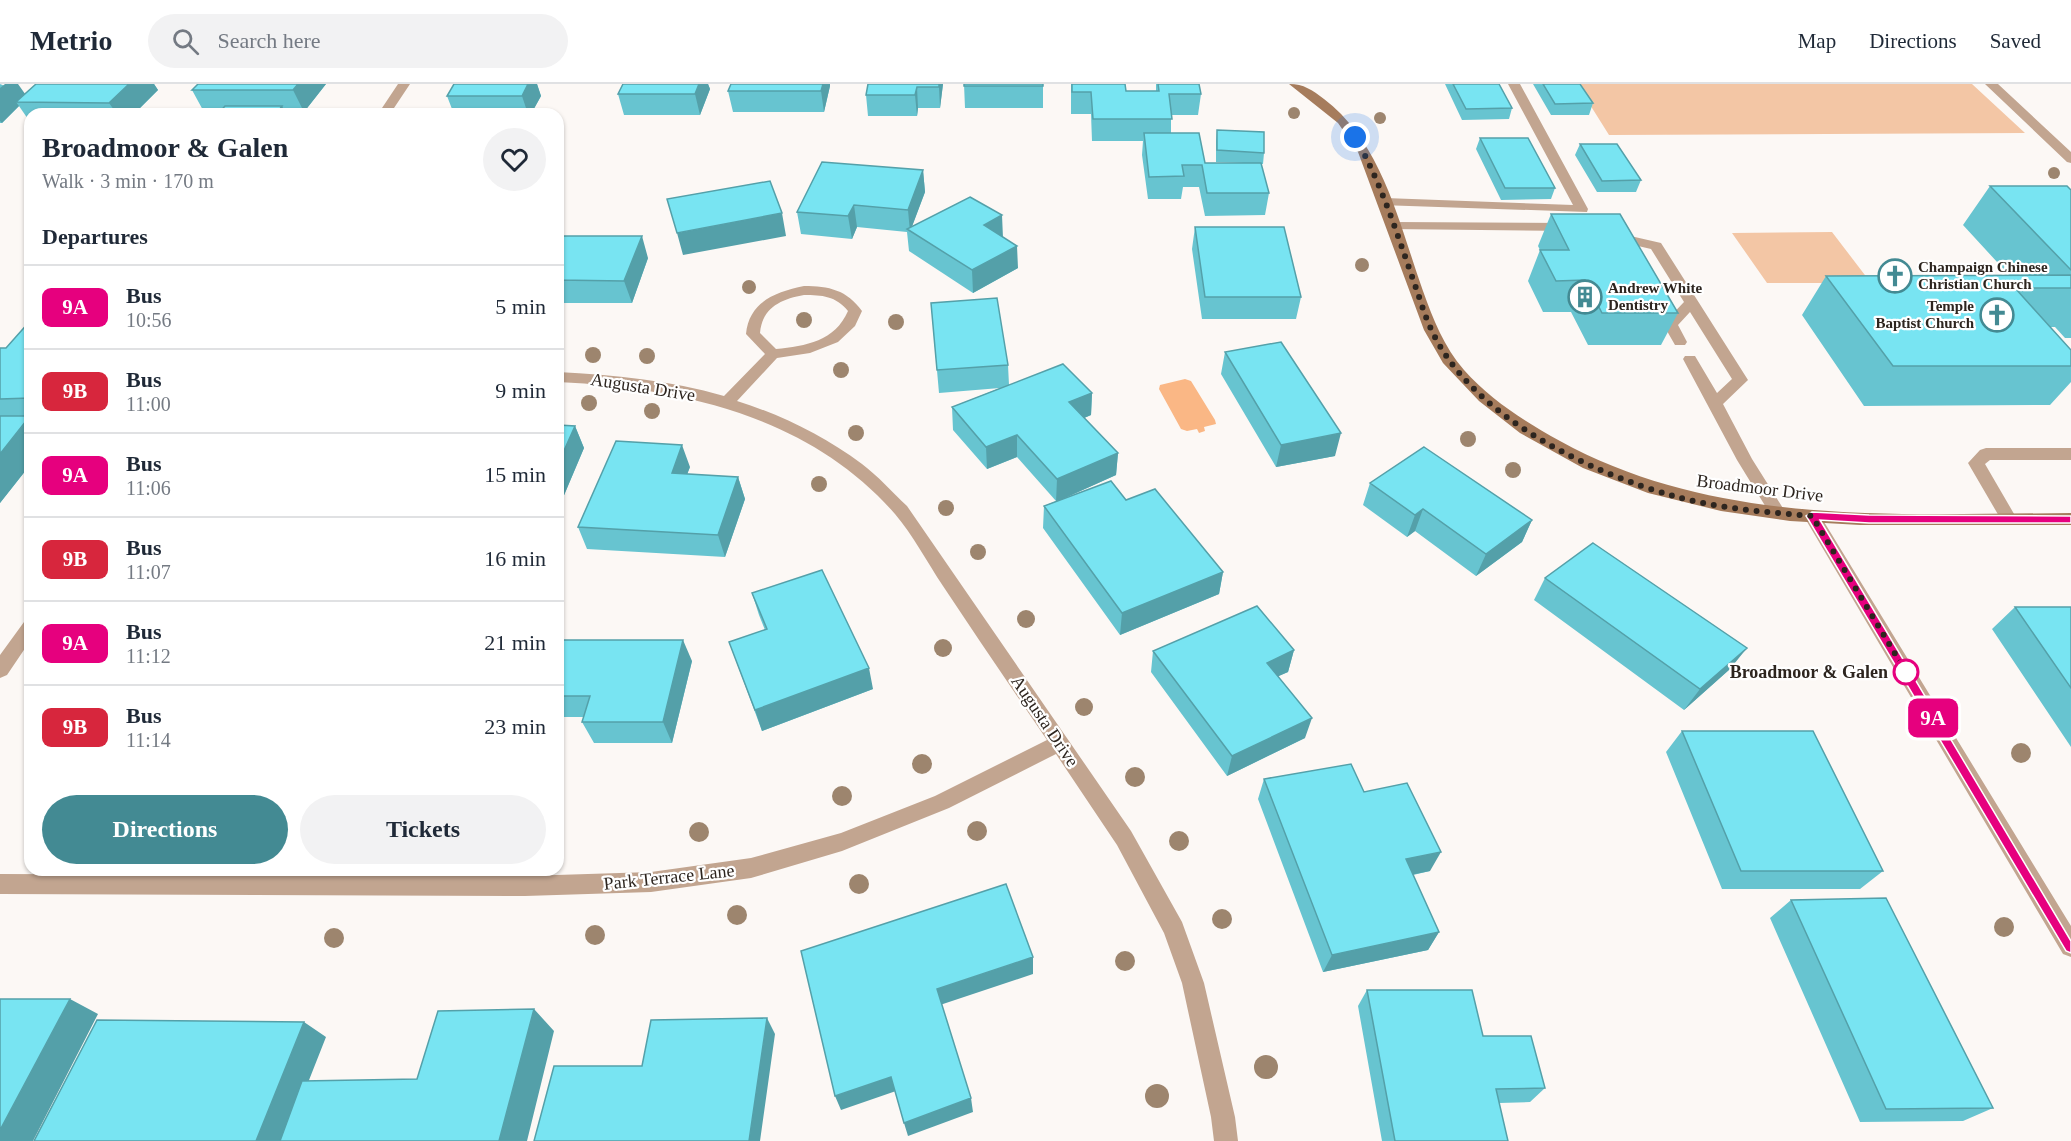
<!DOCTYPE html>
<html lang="en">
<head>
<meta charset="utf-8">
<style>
  :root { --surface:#fff; --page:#f2f2f3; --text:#1f2937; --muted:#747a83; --line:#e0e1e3; --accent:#438a93 }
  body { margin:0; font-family:Georgia,serif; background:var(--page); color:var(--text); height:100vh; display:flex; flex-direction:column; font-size:22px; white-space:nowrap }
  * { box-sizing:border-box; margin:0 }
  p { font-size:20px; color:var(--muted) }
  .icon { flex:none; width:33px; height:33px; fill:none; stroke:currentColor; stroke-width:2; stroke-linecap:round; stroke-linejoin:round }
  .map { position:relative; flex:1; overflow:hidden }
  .side { position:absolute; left:24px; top:24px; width:540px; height:768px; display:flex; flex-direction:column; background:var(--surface); border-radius:18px; box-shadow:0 2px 4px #0004 }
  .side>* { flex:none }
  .badge { padding:0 12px; border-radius:9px; font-size:21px; line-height:39px }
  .you { position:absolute; width:30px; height:30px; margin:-15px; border:4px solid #fff; border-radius:50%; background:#1a73e8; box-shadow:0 0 0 9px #1a73e833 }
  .map>.badge { position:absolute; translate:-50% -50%; box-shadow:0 0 0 3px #fff }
  h2 { padding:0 18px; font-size:22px; line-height:54px }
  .round { display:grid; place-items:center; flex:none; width:63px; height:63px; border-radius:32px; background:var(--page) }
  .headline { display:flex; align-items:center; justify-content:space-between; height:102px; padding:0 18px }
  h1 { font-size:28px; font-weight:700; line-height:45px }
  .cta { display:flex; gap:12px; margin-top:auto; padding:12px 18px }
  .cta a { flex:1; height:69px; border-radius:36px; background:var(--accent); color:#fff; font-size:24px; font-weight:700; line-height:69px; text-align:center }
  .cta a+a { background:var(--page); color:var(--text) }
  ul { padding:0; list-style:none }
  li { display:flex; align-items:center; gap:18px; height:84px; padding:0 18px; border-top:2px solid var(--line) }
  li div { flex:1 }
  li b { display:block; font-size:22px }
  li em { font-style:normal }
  li .badge { min-width:66px; font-weight:700; text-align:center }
  header { display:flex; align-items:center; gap:36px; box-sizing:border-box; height:84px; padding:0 30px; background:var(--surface); border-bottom:2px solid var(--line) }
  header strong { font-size:28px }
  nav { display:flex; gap:33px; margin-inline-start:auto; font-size:21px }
  .search { width:420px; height:54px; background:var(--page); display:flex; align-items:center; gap:15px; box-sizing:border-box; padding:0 21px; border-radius:33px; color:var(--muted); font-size:22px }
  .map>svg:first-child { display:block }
</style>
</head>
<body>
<header>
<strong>Metrio</strong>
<div class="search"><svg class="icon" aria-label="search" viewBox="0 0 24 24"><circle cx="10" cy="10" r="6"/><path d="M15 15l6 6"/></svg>Search here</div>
<nav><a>Map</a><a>Directions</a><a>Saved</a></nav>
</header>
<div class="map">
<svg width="2071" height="1057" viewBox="0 0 2071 1057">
  <rect width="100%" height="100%" fill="#fcf8f5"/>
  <path fill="#f3c6a5" d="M1577 0H1972L2025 49 1609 51Z
    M1832 148 1871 199H1767L1732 149Z"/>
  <path fill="#fab785" d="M1185 295 1191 297 1215 336 1216 340 1204 343 1205 347 1199 349 1197 345 1187 347 1181 345 1159 305 1160 301Z"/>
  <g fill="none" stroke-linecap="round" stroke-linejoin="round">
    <path fill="#c2a590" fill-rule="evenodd" d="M1508 0H1520L1588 125 1587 128 1380 121 1379 118 1380 115 1385 114 1573 121Z
      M1394 138 1569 139 1576 143 1569 147 1389 145 1387 142Z
      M1613 148 1661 159 1748 296 1723 320 1752 375 1786 429 1784 433H1772L1737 376 1683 275 1685 272H1695L1717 309 1732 295 1690 228 1678 241 1687 258 1685 261H1675L1663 240 1684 218 1651 165 1608 155 1606 152Z
      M1986 364H2071V376H1990L1985 380 2017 435 2015 439H2003L1968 379 1980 366Z"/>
    <path fill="#c2a590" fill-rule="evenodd" d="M398 0H410L390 30H378Z
      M1985 0H1998L2071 68V79L2067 78Z
      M804 202C829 202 847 206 862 227L855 242 838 258 810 269 777 274 737 317C782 331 824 352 862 380 878 392 892 408 907 422L1131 747 1182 838 1204 899 1235 1033 1238 1057H1214L1211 1033 1182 899 1164 849 1117 761 1056 670 949 724 842 767 751 794 651 808 525 812 0 810V790L525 792 651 788 751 774 841 749 935 712 1047 656C1012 605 977 553 943 502 927 478 913 451 895 430 810 332 681 304 558 298V288C614 291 670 296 724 312L765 270 746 250C749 218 775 208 804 202ZM804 211C822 211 836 212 848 227 835 257 806 262 776 265L760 249C762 224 781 215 804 211Z
      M1812 426 1818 428 2071 842V873L2063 870 1806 436 1804 432 1806 428Z
      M30 536V557L7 591 0 594V571L24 538Z"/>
    <path fill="#a67c5c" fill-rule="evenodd" d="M1289 0C1304 0 1312 6 1324 15 1383 60 1399 140 1423 207 1433 235 1444 263 1464 286 1491 316 1525 338 1560 357 1716 443 1898 430 2071 429V441H1860L1790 437 1721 427 1648 409 1583 384 1520 349 1479 317 1443 279 1424 246 1358 68 1338 39Z"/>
  </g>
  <g fill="#9d856e">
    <circle cx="1294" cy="29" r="6"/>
    <circle cx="1380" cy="34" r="6"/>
    <circle cx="2054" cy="89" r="6"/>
    <circle cx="1362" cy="181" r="7"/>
    <circle cx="749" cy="203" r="7"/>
    <circle cx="804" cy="236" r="8"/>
    <circle cx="896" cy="238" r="8"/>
    <circle cx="593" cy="271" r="8"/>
    <circle cx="647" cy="272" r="8"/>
    <circle cx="841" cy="286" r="8"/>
    <circle cx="589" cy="319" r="8"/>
    <circle cx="652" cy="327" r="8"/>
    <circle cx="856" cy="349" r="8"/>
    <circle cx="1468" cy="355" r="8"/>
    <circle cx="1513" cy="386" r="8"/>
    <circle cx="819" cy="400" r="8"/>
    <circle cx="946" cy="424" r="8"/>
    <circle cx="978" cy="468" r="8"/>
    <circle cx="1026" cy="535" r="9"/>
    <circle cx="943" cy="564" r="9"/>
    <circle cx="1084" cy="623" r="9"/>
    <circle cx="2021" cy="669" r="10"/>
    <circle cx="922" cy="680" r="10"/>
    <circle cx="1135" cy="693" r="10"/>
    <circle cx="842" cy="712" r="10"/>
    <circle cx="977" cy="747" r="10"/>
    <circle cx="699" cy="748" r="10"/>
    <circle cx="1179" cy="757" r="10"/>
    <circle cx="859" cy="800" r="10"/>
    <circle cx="737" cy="831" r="10"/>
    <circle cx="1222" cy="835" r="10"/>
    <circle cx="2004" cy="843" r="10"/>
    <circle cx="595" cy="851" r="10"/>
    <circle cx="334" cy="854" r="10"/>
    <circle cx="1125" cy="877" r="10"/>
    <circle cx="1266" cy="983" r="12"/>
    <circle cx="1157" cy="1012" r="12"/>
  </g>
  <path fill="#67c4d0" d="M0 0 25 10 36 0H154L158 6 134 30H30V38L19 22 2 39H0Z
    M326 0 304 28H285L286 30H218L220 28H204L192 6Z
    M454 0H537L541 12 531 30H432L452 25 447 12Z
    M623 0H708L710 5 700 31H624L618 10Z
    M731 0H830V2L824 28H733L728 7Z
    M868 0H943L940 24H918L917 32H868L866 11Z
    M964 0H1043V24H965Z
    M1071 0H1125L1126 7H1156V0H1199L1201 10 1198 31H1171V49L1205 79H1244L1216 78V57L1217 46 1264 69 1263 80H1261L1269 109 1265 131 1205 132 1199 103H1183L1181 115H1148L1142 71 1143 57H1092L1091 30H1071Z
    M1445 0H1499L1512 24 1509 35 1462 36Z
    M1533 0H1580L1593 19 1589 31H1551Z
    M1480 54 1555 104 1551 115 1501 116 1476 65Z
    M1580 60 1641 96 1636 108H1597L1575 71Z
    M923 86 925 108 912 142 1003 153 1018 184 973 209 909 167 907 148 857 143 852 155 801 150 797 128Z
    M1990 102 2071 106V254H2065L2055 243H2050L2071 266V298L2050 321 1864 322 1802 231 1826 192 2009 191 1963 141Z
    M1551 130 1678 229 1661 261H1588L1571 228H1543L1528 197 1540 166 1538 162Z
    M1195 143 1301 213 1296 235H1202L1192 165Z
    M558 152 648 174 632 219H558Z
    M931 219 1008 281 1009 301 1092 309 1091 331 1084 334 1118 369 1116 391 1065 414 1126 416 1223 488 1219 510 1120 551 1043 444 1044 422 1056 417 1017 373 987 385 953 346 952 323 1000 304 939 309Z
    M30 237V381L0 419V264H6Z
    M1225 268 1335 372 1276 383 1221 290Z
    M558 341 575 342 584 364 562 416H558Z
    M690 383 687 390 738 393 745 415 725 473 587 465 578 443Z
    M1370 399 1532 436 1522 458 1476 492 1415 447 1407 453 1363 421Z
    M1545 494 1730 585 1684 626 1534 516Z
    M752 509 873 605 762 647 729 558 765 546 759 531Z
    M2015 523H2071V663L1992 545Z
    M558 556 692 577 672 659H594L582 638 584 633H558Z
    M1294 566 1288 588 1278 592 1305 654 1227 692 1151 588 1153 567Z
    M1682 647 1883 787 1860 805H1722L1666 668Z
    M1264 695 1364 708 1430 787 1413 791 1439 848 1428 866 1323 888 1258 715Z
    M1791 816 1993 1024 1963 1037 1860 1038 1770 834Z
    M1367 906 1483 952 1545 1004 1530 1018 1499 1019 1508 1057H1382L1358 922Z"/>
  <path fill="#54a0a9" d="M5 0H18L28 14 16 18 19 22 2 39 0 37V4Z
    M129 0H154L158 6 134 30H117L109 19Z
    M298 0H326L304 28 293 6Z
    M528 0H537L541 12 531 30H528L522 12Z
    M699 0H708L710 5 700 31 695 10Z
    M823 0H830V2L824 28 821 7Z
    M939 0H943L940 24 939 3Z
    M917 3 918 24 917 32 915 11Z
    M282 22 286 30H276Z
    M483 25 485 30H479Z
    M923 86 925 108 910 148 908 126Z
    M854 121 857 143 852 155 848 132Z
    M782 129 786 152 683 171 677 149Z
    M1002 131 1003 154 984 141Z
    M642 152 648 174 632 219 624 197Z
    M1017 162 1018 184 973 209 972 186Z
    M1092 309 1091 331 1068 341 1069 318Z
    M30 333V381L0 419V370Z
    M575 342 584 364 562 416 558 407V380Z
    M1341 349 1335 372 1276 383 1281 361Z
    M1017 351V373L987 385 986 363Z
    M682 361 690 383 679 411 672 389Z
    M1118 369 1116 391 1056 418 1057 395Z
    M738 393 745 415 725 473 718 451Z
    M1423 425 1415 447 1407 453 1415 431Z
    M1532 436 1522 458 1476 492 1486 470Z
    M1223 488 1219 510 1120 551 1122 529Z
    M683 556 692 577 672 659 663 638Z
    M1747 564 1730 585 1684 626 1700 605Z
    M1294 566 1288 588 1261 600 1267 579Z
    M869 584 873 605 762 647 755 626Z
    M1312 634 1305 654 1227 692 1232 672Z
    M1441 768 1430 787 1396 794 1406 775Z
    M1439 848 1428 866 1323 888 1332 871Z
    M1033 873V890L940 921 937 905Z
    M70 915 98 930 33 1057H0V1046Z
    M534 925 554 947 527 1057H499Z
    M767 934 775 950 760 1057H749Z
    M304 938 326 953 285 1057H256Z
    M891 993 896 1007 841 1026 835 1012Z
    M971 1014 973 1028 908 1052 904 1039Z"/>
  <path fill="#78e4f2" stroke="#54a0a9" stroke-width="1.5" d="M36 0H129L109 19 16 18Z
    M198 0H298L293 6H192Z
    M454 0H528L522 12H447Z
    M623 0H699L695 10H618Z
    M731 0H823L821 7H728Z
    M868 0H939V3H917L915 11H866Z
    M964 0H1043V2H964Z
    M1072 0H1125L1126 7H1159L1158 0H1199L1201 10H1169L1172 35H1093L1091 8H1072Z
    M1453 0H1499L1512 24 1466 25Z
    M1543 0H1580L1593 19 1555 20Z
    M225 22H282L276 30H218Z
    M435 25H483L479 30H432Z
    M1217 46 1264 48V69L1217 66Z
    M1144 49H1199L1205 79H1261L1269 109H1207L1202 81H1182L1184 92 1149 93Z
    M1480 54H1528L1555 104H1505Z
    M1580 60H1617L1641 96 1602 97Z
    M822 78 923 86 908 126 854 121 848 132 797 128Z
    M770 97 782 129 677 149 667 115Z
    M1990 102H2067L2071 106V186Z
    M970 113 1002 131 984 141 1017 162 972 186 907 145Z
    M1551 130H1620L1678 229H1602L1585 196 1556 197 1540 166H1569Z
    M1195 143H1284L1301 213H1205Z
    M558 152H642L624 197 558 196Z
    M2071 191V204H2015L2071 266V282H1893L1826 192Z
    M997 214 1008 281 937 286 931 219Z
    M30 237V314L0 315V264H6Z
    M1281 258 1341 349 1281 361 1225 268Z
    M1063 280 1092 309 1069 318 1118 369 1057 395 1017 351 986 363 952 323Z
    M0 332H30L0 370Z
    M558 341 575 342 558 380Z
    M616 357 682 361 672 389 738 393 718 451 578 443Z
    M1424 363 1532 436 1486 470 1423 425 1415 431 1370 399Z
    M1111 397 1126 416 1155 405 1223 488 1122 529 1044 422Z
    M1593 459 1747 564 1700 605 1545 494Z
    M822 486 869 584 755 626 729 558 767 545 752 509Z
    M1257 522 1294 566 1267 579 1312 634 1232 672 1153 567Z
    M2015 523H2071V604Z
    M558 556H683L663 638H582L590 612H558Z
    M1682 647H1813L1883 787H1741Z
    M1351 680 1364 708 1407 699 1441 768 1406 775 1439 848 1332 871 1264 695Z
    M1006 800 1033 873 937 905 971 1014 904 1039 891 993 835 1012 801 867Z
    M1886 814 1993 1024 1886 1025 1791 816Z
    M1367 906H1472L1483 952H1531L1545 1004 1496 1005 1508 1057H1395Z
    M0 915H70L0 1046Z
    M534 925 499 1057H280L302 997 417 995 438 927Z
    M767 934 749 1057H534L554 982H642L651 936Z
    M97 936 304 938 256 1057H34Z"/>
  <path fill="#e6007e" stroke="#fff" stroke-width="1.5" d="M1812 428 1869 431 2071 432V439H1869L1820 436 2071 857V869L2066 867 1808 435 1806 432Z"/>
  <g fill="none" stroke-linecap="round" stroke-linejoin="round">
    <path stroke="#2d251f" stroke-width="6" stroke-dasharray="0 10.8" d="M1355 53C1382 100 1398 153 1416 204 1421 218 1425 233 1432 247 1472 333 1590 389 1677 413 1721 425 1767 428 1812 432L1906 588"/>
  </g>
  <defs>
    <symbol id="church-ring" viewBox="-11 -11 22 22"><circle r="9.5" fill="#fff" stroke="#438a93" stroke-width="1.5"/><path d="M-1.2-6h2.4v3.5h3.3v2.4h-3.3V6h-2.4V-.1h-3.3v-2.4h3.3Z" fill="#438a93"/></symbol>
    <symbol id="building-ring" viewBox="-11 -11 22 22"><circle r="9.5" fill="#fff" stroke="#438a93" stroke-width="1.5"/><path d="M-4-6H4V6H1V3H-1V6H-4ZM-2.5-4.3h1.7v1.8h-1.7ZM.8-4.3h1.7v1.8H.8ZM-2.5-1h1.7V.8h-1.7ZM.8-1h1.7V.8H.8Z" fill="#438a93"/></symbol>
  </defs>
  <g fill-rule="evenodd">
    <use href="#church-ring" x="1876" y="173" width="38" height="38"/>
    <use href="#building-ring" x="1566" y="194" width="38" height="38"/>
    <use href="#church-ring" x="1978" y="212" width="38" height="38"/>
  </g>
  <circle fill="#fff" stroke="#e6007e" stroke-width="3" cx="1906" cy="588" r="12"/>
  <g text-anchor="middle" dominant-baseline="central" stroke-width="4.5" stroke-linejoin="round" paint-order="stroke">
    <g font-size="15" font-weight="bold" fill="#2d251f" stroke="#fff" text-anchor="start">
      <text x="1918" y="183">Champaign Chinese<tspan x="1918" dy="17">Christian Church</tspan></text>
      <text x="1608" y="204">Andrew White<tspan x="1608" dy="17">Dentistry</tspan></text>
      <text x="1974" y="222" text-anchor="end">Temple<tspan x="1974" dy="17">Baptist Church</tspan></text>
    </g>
    <g font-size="18" fill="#2d251f" stroke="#fff">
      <text transform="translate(643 303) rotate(9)">Augusta Drive</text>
      <text transform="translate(1760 404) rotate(7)">Broadmoor Drive</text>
      <text transform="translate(1045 637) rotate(56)">Augusta Drive</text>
      <text transform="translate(669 793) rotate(-6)">Park Terrace Lane</text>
    </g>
    <g font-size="18" font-weight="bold" fill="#2d251f" stroke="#fff" text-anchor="end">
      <text x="1888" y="588">Broadmoor &amp; Galen</text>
    </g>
  </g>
</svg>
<div class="you" style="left:1355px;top:53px"></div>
<b class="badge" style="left:1933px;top:634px;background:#e6007e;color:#fff">9A</b>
<section class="side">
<div class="headline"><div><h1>Broadmoor &amp; Galen</h1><p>Walk · 3 min · 170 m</p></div><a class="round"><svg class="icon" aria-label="heart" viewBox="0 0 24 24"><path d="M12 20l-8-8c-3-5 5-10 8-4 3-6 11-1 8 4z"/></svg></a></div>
<h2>Departures</h2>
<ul>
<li><span class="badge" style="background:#e6007e;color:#fff">9A</span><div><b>Bus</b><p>10:56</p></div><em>5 min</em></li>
<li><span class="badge" style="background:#d7263d;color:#fff">9B</span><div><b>Bus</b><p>11:00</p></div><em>9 min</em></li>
<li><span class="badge" style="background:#e6007e;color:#fff">9A</span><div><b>Bus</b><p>11:06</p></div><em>15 min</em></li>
<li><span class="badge" style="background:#d7263d;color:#fff">9B</span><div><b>Bus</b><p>11:07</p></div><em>16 min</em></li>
<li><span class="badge" style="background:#e6007e;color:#fff">9A</span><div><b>Bus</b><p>11:12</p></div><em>21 min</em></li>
<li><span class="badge" style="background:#d7263d;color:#fff">9B</span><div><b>Bus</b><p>11:14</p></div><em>23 min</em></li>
</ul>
<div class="cta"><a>Directions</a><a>Tickets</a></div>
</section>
</div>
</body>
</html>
